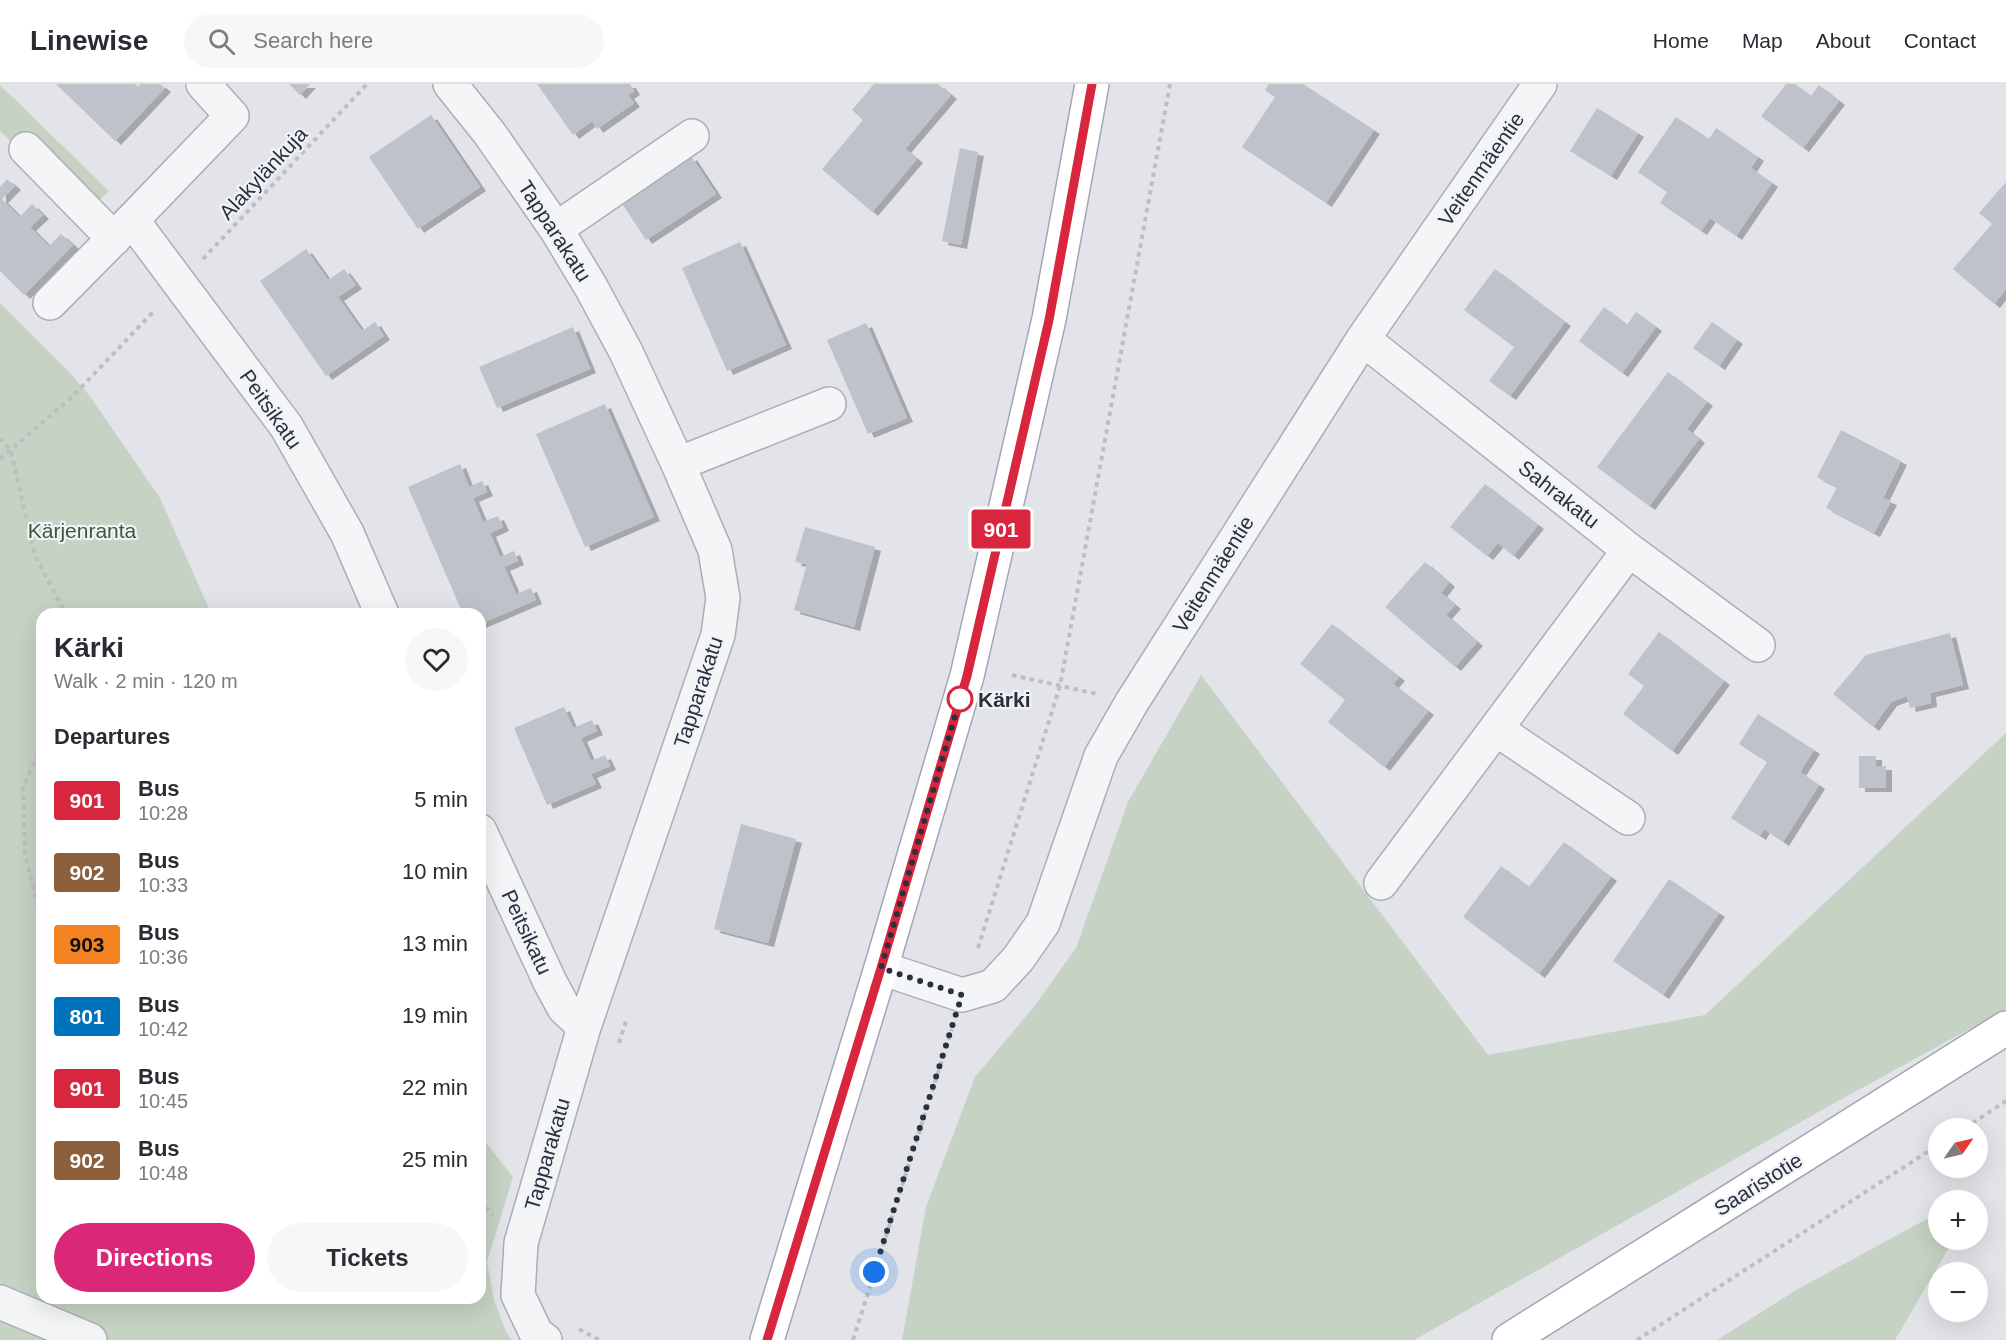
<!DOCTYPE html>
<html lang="en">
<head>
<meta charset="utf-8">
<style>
  :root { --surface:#fff; --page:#f7f7f7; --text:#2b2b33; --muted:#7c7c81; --line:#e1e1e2; --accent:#db2777 }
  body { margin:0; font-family:Helvetica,sans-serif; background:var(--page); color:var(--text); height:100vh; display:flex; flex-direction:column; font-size:22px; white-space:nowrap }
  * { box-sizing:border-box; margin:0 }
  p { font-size:20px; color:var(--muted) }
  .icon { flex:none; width:33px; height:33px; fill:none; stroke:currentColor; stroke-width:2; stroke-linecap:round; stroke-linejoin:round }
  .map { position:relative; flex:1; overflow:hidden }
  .drawer { position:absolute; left:36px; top:524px; width:450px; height:696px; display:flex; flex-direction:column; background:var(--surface); border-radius:18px; box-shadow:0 6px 24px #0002 }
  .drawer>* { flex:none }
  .badge { padding:0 12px; border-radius:4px; font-size:21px; line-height:39px }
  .needle { width:39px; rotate:56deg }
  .tools { position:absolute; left:1928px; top:1034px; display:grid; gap:12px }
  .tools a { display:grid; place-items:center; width:60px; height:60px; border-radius:50%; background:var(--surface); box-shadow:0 6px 24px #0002; font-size:30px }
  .you { position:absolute; width:30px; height:30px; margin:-15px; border:4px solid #fff; border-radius:50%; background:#1a73e8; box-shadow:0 0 0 9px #1a73e833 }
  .map>.badge { position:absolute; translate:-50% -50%; box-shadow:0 0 0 3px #fff }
  h2 { padding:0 18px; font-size:22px; line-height:54px }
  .round { display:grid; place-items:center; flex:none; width:63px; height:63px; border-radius:32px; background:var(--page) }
  .headline { display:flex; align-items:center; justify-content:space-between; height:102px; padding:0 18px }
  h1 { font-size:28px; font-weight:700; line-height:45px }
  .cta { display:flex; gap:12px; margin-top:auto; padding:12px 18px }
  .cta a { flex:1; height:69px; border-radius:36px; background:var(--accent); color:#fff; font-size:24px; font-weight:700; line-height:69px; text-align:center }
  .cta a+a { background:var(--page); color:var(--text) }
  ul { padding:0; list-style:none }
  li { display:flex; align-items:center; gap:18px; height:72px; padding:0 18px }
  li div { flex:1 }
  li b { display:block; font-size:22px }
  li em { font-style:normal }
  li .badge { min-width:66px; font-weight:700; text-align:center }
  header { display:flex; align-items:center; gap:36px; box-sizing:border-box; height:84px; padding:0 30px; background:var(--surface); border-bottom:2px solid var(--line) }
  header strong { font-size:28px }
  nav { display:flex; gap:33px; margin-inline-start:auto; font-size:21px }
  .search { width:420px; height:54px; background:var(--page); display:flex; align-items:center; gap:15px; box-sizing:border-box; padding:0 21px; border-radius:33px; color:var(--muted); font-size:22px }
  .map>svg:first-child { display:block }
</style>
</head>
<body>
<header>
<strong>Linewise</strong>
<div class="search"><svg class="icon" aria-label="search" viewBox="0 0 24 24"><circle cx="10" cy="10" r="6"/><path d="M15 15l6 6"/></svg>Search here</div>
<nav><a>Home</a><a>Map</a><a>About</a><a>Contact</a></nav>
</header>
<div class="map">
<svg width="2006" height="1256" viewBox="0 0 2006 1256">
  <defs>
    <filter id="shadow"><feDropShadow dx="6" dy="4" stdDeviation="0" flood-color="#0004"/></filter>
  </defs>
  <rect width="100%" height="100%" fill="#e2e4e9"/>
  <path fill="#c6d2c4" d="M0 1 109 107 84 130 0 47Z
    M0 219 68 287 89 311 160 414 211 529 42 530V1214H480V1051L513 1093 487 1178 494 1216 506 1248 512 1256H0Z
    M1201 591 1488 971 1705 931 2006 649V925L1829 1022 1414 1256H902L926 1123 975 993 1033 924 1076 864 1128 718Z
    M1938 1129V1155H1954L1895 1256H1717L1798 1205Z"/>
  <path fill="#bfc2cb" filter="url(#shadow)" d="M56 0H135L138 3 141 0H160L165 4 115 57Z
    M289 0H310L300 11Z
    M537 0H630L634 7 628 11 634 19 597 45 592 37 573 51Z
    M874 0H938L951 11 905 65 917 75 872 128 822 85 863 36 852 26Z
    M1269 0H1303L1374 46 1326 119 1242 63 1275 13 1265 6Z
    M1786 0H1795L1811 12 1819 1 1839 17 1803 64 1761 32Z
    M1597 24 1638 49 1611 92 1570 67Z
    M431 31 480 103 418 145 369 73Z
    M1676 33 1709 55 1716 44 1758 73 1751 84 1772 99 1736 152 1710 134 1701 147 1660 119 1667 108 1638 88Z
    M960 64 978 68 961 161 942 157Z
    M691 72 716 110 646 156 621 118Z
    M7 95 15 102 2 115 20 133 32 120 43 131 30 143 49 162 61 150 73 161 24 211 0 187V103Z
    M2006 98V205L1994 220 1953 185 1992 140 1979 129Z
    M740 158 786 261 727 287 682 184Z
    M306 165 328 196 344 185 356 201 338 213 362 247 375 238 384 252 326 292 260 197Z
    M1495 185 1565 238 1510 312 1489 297 1514 263 1464 226Z
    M1604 223 1627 241 1636 228 1656 243 1622 289 1579 257Z
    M1712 238 1737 256 1719 282 1693 264Z
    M866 239 907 334 868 350 827 256Z
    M573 243 590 285 497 324 479 283Z
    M1668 288 1707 318 1687 345 1699 355 1649 422 1597 383Z
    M605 320 654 433 585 463 536 350Z
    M1841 346 1901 377 1883 414 1891 417 1874 449 1826 424 1837 403 1817 393Z
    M460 380 469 403 482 397 487 408 473 414 483 438 498 432 503 443 490 449 500 473 514 467 518 477 504 483 516 510 531 504 536 516 480 540V530H463L408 403Z
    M1485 400 1538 441 1513 472 1498 459 1487 472 1450 443Z
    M805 443 875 463 854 543 794 526 807 480 795 478Z
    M1425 478 1449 499 1441 509 1455 521 1446 531 1477 558 1455 583 1385 523Z
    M1332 540 1399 593 1393 600 1428 627 1384 683 1328 638 1345 616 1300 580Z
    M1659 548 1724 597 1672 667 1623 630 1644 602 1628 590Z
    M1950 549 1963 601 1930 609 1931 619 1910 624 1907 612 1891 618 1873 643 1833 610 1866 571Z
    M564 623 573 644 592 636 597 647 581 654 591 677 605 671 610 682 591 690 596 700 547 721 514 644Z
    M1758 630 1814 666 1800 688 1819 701 1783 758 1764 745 1760 752 1731 734 1767 678 1739 660Z
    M1859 672H1876V682H1886V704H1859Z
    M741 740 796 755 768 859 714 845Z
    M1564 758 1611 793 1539 890 1463 833 1501 782 1529 803Z
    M1669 795 1719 829 1663 911 1613 877Z"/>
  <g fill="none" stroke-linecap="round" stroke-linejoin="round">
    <defs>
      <path id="minor" d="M450 0 490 50 556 145 591 203 626 268 678 380 715 466 723 514 718 551 584 943 521 1159 518 1211 536 1249 545 1256
        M26 65 114 155
        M132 136 286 342 347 449 382 530
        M556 145 692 52
        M50 219 132 136 232 32 203 0
        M1363 255 1629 466 1758 561
        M678 380 829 320
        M1496 645 1628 734
        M480 747 550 898 564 924 584 943
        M1381 799 1629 466
        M881 884 962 911 993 902 1018 875 1043 839 1101 672 1132 618 1363 255 1540 0
        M0 1218 90 1256"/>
      <path id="major" d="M767 1256 881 884 967 592 1049 235 1092 0
        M1509 1256 2006 944"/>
    </defs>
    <use href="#minor" stroke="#abaeb6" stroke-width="36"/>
    <use href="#major" stroke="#a2a7b3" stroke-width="36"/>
    <path stroke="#bcbec3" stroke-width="4" stroke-dasharray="4.5 4.5" stroke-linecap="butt" d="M203 175 367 0
      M0 354 11 367 35 472 66 530
      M0 375 72 313 155 226
      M1012 591 1097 610
      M42 662 23 703 25 770 42 839
      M978 864 1060 602 1170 0
      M619 959 627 934
      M1965 1044 2006 1017
      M480 1116 493 1131
      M579 1245 599 1256
      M853 1256 952 945
      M1637 1256 1938 1061"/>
    <use href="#minor" stroke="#f4f5f7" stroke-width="33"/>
    <use href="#major" stroke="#fff" stroke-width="33"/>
  </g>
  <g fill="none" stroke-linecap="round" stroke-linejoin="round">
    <defs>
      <path id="line" d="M767 1256 881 884 967 592 1049 236 1092 0"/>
    </defs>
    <use href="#line" stroke="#fff" stroke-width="14"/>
    <use href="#line" stroke="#d7263d" stroke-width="9"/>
    <path stroke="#2b303f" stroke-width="6" stroke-dasharray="0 10.8" d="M874 1188 962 911 881 884 960 615"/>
  </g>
  <circle fill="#fff" stroke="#d7263d" stroke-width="3" cx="960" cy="615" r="12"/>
  <g text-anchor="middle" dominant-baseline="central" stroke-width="4.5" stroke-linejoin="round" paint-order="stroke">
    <g font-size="21" fill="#2b303f" stroke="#f1f3f6">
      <text transform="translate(1481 85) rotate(-55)">Veitenmäentie</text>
      <text transform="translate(263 89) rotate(-47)">Alakylänkuja</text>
      <text transform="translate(555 147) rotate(57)">Tapparakatu</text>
      <text transform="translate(271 325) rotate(55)">Peitsikatu</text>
      <text transform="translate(1559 410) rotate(38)">Sahrakatu</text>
      <text transform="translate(1213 490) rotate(-58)">Veitenmäentie</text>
      <text transform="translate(698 608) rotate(-72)">Tapparakatu</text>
      <text transform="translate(527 848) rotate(65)">Peitsikatu</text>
      <text transform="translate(547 1070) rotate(-74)">Tapparakatu</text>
      <text transform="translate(1758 1100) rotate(-32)">Saaristotie</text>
    </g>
    <g font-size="21" fill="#3c593a" stroke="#f1f3f6">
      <text x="82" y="446">Kärjenranta</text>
    </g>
    <g font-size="21" font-weight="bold" fill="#2b303f" stroke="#f1f3f6" text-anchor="start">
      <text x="978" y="615">Kärki</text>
    </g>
  </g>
</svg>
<div class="tools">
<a><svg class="needle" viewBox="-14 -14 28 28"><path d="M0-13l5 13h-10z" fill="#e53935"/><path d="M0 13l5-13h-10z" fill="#7c7c81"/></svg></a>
<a>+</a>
<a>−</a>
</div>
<div class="you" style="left:874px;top:1188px"></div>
<b class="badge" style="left:1001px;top:445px;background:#d7263d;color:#fff">901</b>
<section class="drawer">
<div class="headline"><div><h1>Kärki</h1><p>Walk · 2 min · 120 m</p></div><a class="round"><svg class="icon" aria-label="heart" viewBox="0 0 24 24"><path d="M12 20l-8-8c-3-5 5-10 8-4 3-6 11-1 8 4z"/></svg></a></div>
<h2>Departures</h2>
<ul>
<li><span class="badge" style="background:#d7263d;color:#fff">901</span><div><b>Bus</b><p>10:28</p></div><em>5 min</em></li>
<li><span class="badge" style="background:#8b5e3c;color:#fff">902</span><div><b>Bus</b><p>10:33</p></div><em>10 min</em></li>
<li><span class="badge" style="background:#f58220;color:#111">903</span><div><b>Bus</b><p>10:36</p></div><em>13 min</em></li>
<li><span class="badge" style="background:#0072bc;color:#fff">801</span><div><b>Bus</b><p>10:42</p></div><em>19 min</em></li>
<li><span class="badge" style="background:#d7263d;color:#fff">901</span><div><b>Bus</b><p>10:45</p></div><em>22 min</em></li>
<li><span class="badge" style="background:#8b5e3c;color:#fff">902</span><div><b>Bus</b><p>10:48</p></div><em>25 min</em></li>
</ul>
<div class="cta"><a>Directions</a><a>Tickets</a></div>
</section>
</div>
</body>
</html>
